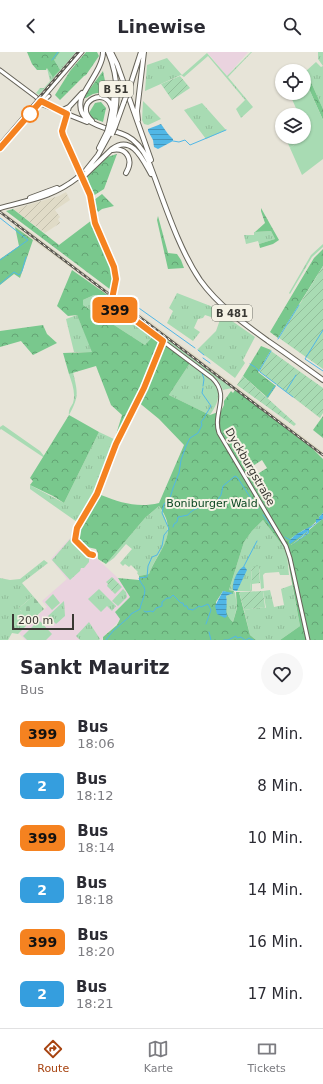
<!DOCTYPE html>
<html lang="de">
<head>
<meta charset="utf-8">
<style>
  :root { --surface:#fff; --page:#f7f7f7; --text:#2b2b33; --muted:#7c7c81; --line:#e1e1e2; --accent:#a74310 }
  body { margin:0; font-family:"DejaVu Sans",sans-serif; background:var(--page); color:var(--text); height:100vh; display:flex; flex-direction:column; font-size:15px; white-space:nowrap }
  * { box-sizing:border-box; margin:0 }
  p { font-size:13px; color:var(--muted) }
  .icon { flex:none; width:22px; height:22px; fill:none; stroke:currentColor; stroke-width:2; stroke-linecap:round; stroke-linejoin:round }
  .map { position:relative; height:588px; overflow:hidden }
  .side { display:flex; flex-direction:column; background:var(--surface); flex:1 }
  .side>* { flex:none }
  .badge { padding:0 8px; border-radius:6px; font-size:14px; line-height:26px }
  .fabs { position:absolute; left:275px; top:12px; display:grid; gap:8px }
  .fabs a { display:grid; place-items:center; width:36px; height:36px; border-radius:50%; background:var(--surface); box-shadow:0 1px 3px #0004; font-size:20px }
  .scale { position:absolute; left:12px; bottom:10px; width:62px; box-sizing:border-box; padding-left:4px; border:2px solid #393833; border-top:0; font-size:11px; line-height:14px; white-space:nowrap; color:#393833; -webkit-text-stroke:3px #f5f2e5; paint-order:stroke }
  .map>.badge { position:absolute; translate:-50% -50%; box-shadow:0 0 0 2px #fff }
  .round { display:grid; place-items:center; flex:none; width:42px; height:42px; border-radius:21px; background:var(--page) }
  .summary { display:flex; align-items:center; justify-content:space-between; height:68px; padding:0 20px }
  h1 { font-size:19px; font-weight:600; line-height:30px }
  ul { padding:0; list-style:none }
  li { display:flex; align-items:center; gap:12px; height:52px; padding:0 20px }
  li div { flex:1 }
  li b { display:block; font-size:15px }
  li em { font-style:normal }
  li .badge { min-width:44px; font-weight:700; text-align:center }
  header { display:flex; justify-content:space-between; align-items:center; height:52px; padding:0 20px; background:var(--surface); font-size:18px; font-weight:600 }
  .tabs { display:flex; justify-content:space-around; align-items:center; height:56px; border-top:1px solid var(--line); background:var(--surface); font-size:11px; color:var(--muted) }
  .tabs a { display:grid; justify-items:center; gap:2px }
  .tabs .current { color:var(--accent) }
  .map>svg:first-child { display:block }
</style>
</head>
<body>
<header><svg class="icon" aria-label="back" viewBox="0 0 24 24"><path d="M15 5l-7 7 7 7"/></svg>Linewise<svg class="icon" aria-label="search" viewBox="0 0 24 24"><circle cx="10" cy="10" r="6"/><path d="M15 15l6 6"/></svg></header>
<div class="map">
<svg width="323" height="588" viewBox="0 0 323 588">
  <defs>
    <pattern id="industrial-furrows" width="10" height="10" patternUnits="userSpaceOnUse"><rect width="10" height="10" fill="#e0dbc7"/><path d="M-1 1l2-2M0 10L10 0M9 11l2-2" fill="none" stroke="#c1bdab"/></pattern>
    <pattern id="grass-tufts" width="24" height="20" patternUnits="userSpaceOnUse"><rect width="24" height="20" fill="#a8dbb3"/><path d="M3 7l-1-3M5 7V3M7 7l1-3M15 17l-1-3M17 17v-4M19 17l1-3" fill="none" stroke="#91bd9a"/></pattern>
    <pattern id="forest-crowns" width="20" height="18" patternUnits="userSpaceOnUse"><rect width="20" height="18" fill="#79c88d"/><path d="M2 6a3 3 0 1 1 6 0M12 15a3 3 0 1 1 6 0" fill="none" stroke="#64a374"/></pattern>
    <pattern id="cemetery-stones" width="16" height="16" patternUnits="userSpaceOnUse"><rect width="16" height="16" fill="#a8dbb3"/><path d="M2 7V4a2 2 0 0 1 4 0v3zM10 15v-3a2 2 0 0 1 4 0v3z" fill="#91bd9a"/></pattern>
    <pattern id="garden-furrows" width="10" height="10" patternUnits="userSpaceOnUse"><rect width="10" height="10" fill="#a8dbb3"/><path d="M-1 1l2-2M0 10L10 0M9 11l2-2" fill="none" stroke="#91bd9a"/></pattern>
    <pattern id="water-rules" width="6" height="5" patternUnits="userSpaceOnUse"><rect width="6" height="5" fill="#51b7e6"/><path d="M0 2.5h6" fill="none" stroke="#4496bb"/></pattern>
  </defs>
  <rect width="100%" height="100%" fill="#e7e4d8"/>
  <path fill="#ead3df" d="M207 0H248L227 24Z
    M72 484 118 526 130 545 115 559 120 567 116 572 102 586V588H25L19 581 47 555 42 549 67 527 51 507Z"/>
  <path fill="url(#industrial-furrows)" d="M66 140 70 148 55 158 60 165 58 167 60 171 45 181 13 157 59 144Z"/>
  <path fill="#e0dbc7" d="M76 0H79L0 93V89Z
    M3 159 111 241V245L15 175V172L0 161V160Z
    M115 243 233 332 231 335 115 248Z
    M236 334 323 400V405L234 337Z"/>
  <path fill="url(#grass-tufts)" d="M60 0H76L39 43 36 41 40 36H44L50 29 47 16Z
    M251 0H252L228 25 253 55 241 66 236 57 245 48 208 4 184 25 181 23 145 39 147 13 167 6 182 23 207 1 227 24Z
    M318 0H323V57L306 19 316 10 321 15 323 14 318 7Z
    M143 49 161 67 148 73 144 72 142 68Z
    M202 51 226 78 206 87 184 58Z
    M304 80 306 84 290 96 285 85H304Z
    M271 179 275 187 259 192 258 189 246 192 244 183H254V180Z
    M323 192V195L312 205 290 242 289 241 311 203Z
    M177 241 213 255 219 260 217 267 205 263 203 266 198 267 194 276 200 280 193 289 167 271 173 259 169 256Z
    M94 243 108 249 116 262 133 269 153 284 145 293 83 253V248Z
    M115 248 232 336 223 338 219 330 215 326 131 263C123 261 115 258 115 248Z
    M222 262 255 285 243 308 245 311 235 326 199 299 198 297 216 279Z
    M77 263 93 300H74L66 267Z
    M190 311C210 327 230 335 210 363L169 343Z
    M73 320C78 342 79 344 69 363 68 358 71 355 73 351 76 341 72 331 69 322Z
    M3 373 40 399 44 404 43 405 1 377 0 378V375Z
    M99 380 116 388 91 445 77 470 30 437V433L64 451Z
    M159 454C179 486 160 494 149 522L139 524 137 521 138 520 131 513 129 515 125 512 123 514 120 511 132 497 126 492 114 506 106 512 145 466Z
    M263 468 283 494 287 504 289 523H280L279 520 265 521 263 523 264 536 261 537 259 515 251 516 252 530H250L251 539H235L229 538 244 490 252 479Z
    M71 486 90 506 89 507V510L84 516H81L80 519 70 528 52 508Z
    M44 508 48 511 22 531 33 544 19 556 23 562 21 568 26 574 18 582 12 581 8 588H0V526L10 528 20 527Z
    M292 533 300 574 280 588H256L250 583 244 558 264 555 266 556 263 539 270 538 274 555 284 553 281 537Z
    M99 537 116 554 112 559 107 554 101 560 88 547Z
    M123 537 126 540 127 545 118 554 112 549Z
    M235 540 237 555 233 570C221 558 230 557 226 544Z
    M64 549 65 564 56 572 48 564Z
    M89 570 100 587 99 588H80L76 584Z"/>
  <path fill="url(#forest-crowns)" fill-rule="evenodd" d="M27 0H60L54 8 60 18 53 25 47 16 46 18H37L32 12Z
    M86 0H97L99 4 86 23 84 24 60 48 55 43 70 19Z
    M103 19 107 39 93 42 86 46H83Z
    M306 19 323 57V68L304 26V20Z
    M101 50 106 56 103 70 92 66 89 61 95 51Z
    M117 102 104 137 93 144 87 124 107 105Z
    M102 142 114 154 102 157 98 160 95 156 94 148Z
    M261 156 279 188 273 192 260 196 259 192 275 187 271 179 255 180 265 171 261 159Z
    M13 157 59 193 92 168 111 210 114 221 111 238 6 159Z
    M158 164 168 201 177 202 181 208 184 216 168 217 157 168Z
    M15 175 33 188 20 226 14 222 0 233V207L19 194Z
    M323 197V214L278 286 270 280 314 206Z
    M72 218 109 244 108 249 94 243 83 248V253L145 293 153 284 190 311 169 343 210 363 221 359 224 353V349L231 339 233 341 235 338 312 396 323 407V461L319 465V467L308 477H305L290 487 303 483 308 478 307 481 291 493 309 481V478L321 468 323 467V588H280L300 574 287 504 283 494 263 468 252 479 244 490 229 538 234 539 233 542 226 544C230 557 221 558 233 570L237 556 236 540H239L250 583 256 588H103V585L117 573 120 567 115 560 130 545 118 526 139 528V524L149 522C159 497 180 482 159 454L145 466 106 512 98 507V501L96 497 87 495 78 486V478L101 443C121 451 138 456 159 451L184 393 159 367 137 349 116 387 115 386 122 363 111 353 96 314 69 322 63 301 92 300 77 263 68 264 57 254ZM262 408 267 416 253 425 248 417ZM223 539 233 542 226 544 227 550 225 559 216 558V550Z
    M43 273 47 282 57 291 33 303 21 289 0 295V279Z
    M261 294 271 298 258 320 276 334 268 346 243 324Z
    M69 363 99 380 64 451 53 444 30 433 33 429 30 426Z
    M323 364V386L313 378Z"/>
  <path fill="url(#cemetery-stones)" d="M33 544 44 557 31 569 22 565 21 558 18 559V557Z"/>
  <path fill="url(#garden-furrows)" d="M180 24 190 36 172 48 161 32Z
    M323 214V317L279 286Z
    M271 299 323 336V361L320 366 259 319Z
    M243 324 296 372 294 374 237 333Z
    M259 514 260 531 252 532V538L251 539 250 530H252L251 515Z
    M112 525 122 535 115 542 107 534 108 532 106 530Z
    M263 539 265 555 244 558 239 540Z"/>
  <path fill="#a8dbb3" d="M307 32 323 68V107L302 123 290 96 306 84 304 80 306 77 304 73V63H299L291 45 296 41H304V34Z
    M53 542 60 551 52 558 45 550Z
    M39 568 52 582 46 588H27L23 584Z"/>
  <path fill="url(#water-rules)" d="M161 72 168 82 173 87V89L158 97 154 95 153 88 148 79V77Z
    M323 461V467L321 468 309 477V481L291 494 307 481 308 479 290 492 289 490C294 481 308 477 316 471V467H319V465Z
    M244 514 247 518 237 539 233 538C232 530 237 518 244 514Z
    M223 539 233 541 226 544C228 551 225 557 227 564L225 566 217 562 215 554Z"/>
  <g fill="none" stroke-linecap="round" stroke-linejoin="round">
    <path stroke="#51b7e6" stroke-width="1" d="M52 8 58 0
      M173 89 179 90 185 88 190 93 226 78
      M0 166 28 188 0 208
      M0 232 14 220 19 223 22 219 26 205
      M122 244 195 296
      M323 278 305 307 323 319
      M278 287 299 253
      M198 298 204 303
      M203 306 210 311
      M250 312 255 315
      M256 316 259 319
      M259 319 271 299
      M260 320 276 332
      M202 321 204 327 203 334
      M277 333 293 345
      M203 336 202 341 211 354 205 364
      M286 339 296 323
      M267 345 275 334
      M263 463 278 483
      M173 475 174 472 177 470 178 465 188 463C192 456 207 453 214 453L221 443 223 434 235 424 237 425 258 457
      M285 485 290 488
      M244 514 257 489
      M144 559 146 560 151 559 153 560 156 556 162 554V550L167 546H170L173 543 181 551H183L184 554H187L188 557 193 558 199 554 201 555 208 552 211 558 206 572
      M209 580 211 588
      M106 588 113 579 129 565 131 562 140 557C141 550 147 541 144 535 142 532 140 530 139 526L147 525 148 514 152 505 157 503 162 494 164 483 169 477 162 461 164 452 170 446 173 436 179 421 181 408 186 394 190 386 198 381 202 373 201 370 205 365
      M224 588H228L236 584 237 586 241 585 245 588
      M246 588 249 586 253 588"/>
    <defs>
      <path id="secondary" d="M0 18 36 45 43 53 51 56
        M41 49 67 62 63 78V83L90 143 95 171 114 215 116 227 112 247 113 255 120 262 131 266 140 272 212 326C231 344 212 361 219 381L286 494 290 506 308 588
        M31 61 49 44
        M0 96 82 0"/>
      <path id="highway" d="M103 0C103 15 87 33 81 47 75 74 109 75 127 84 137 89 143 98 148 108 163 146 177 194 200 228 218 253 243 271 268 289 287 302 305 315 323 328
        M108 0C118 23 119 49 112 74
        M111 0 117 12 151 108
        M130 34 141 0
        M69 55 67 62 87 70
        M61 59 69 55 82 41
        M138 68 137 59 144 0
        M92 69C72 51 107 32 112 57
        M109 73 113 53 114 37
        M115 75 124 50
        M99 96 107 80
        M112 98C127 95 134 108 126 121
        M86 118 98 103 110 81
        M84 124 112 97C132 82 143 108 151 122
        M30 146 57 136
        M0 156C29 148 53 145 77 126"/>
    </defs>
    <use href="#secondary" stroke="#656258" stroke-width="5"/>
    <use href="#highway" stroke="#656258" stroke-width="6"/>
    <use href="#secondary" stroke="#fff" stroke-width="3"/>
    <use href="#highway" stroke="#fff" stroke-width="4"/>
    <defs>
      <path id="rail" d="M0 91 78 0
        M0 160 323 403"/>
    </defs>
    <use href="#rail" stroke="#585650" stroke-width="2.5"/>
    <use href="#rail" stroke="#f5f2e5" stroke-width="1" stroke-dasharray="3" stroke-linecap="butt"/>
    <defs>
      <path id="highway-bridge" d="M124 50 130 34
        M107 80 109 73
        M110 81 112 74
        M112 82 115 75
        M77 126 83 121"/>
    </defs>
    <use href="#highway-bridge" stroke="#656258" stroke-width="6" stroke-linecap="butt"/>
    <use href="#highway-bridge" stroke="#fff" stroke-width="4"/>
  </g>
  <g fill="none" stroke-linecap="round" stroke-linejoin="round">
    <defs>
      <path id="line" d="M0 96 41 49 67 62 62 79 63 83 90 143 95 171 114 215 116 227 112 247 113 255 119 261 135 268 163 289 144 336 116 392 97 442 77 476 75 488 89 502 93 503"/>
    </defs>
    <use href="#line" stroke="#fff" stroke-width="9"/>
    <use href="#line" stroke="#f58220" stroke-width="6"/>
  </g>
  <circle fill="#fff" stroke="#f58220" stroke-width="2" cx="30" cy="62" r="8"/>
  <g text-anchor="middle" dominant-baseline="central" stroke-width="4" stroke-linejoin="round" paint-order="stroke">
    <g fill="#f5f2e5" stroke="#717068" stroke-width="1">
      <rect x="99" y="29" width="34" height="16" rx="3"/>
      <rect x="212" y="253" width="40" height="16" rx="3"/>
    </g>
    <g font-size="10" font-weight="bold" fill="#393833">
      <text x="116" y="37">B 51</text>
      <text x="232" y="261">B 481</text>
    </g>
    <g font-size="11" fill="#393833" stroke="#f5f2e5">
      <text transform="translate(250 415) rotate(60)">Dyckburgstraße</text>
    </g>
    <g font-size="11" fill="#0c4823" stroke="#f5f2e5">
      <text x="212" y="451">Boniburger Wald</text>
    </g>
  </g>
</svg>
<div class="fabs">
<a><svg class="icon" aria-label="locate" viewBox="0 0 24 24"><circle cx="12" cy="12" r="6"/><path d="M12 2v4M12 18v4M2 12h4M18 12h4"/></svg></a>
<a><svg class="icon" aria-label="layers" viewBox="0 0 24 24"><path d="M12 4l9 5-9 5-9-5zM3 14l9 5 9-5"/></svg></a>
</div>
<div class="scale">200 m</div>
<b class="badge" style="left:115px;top:258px;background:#f58220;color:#111">399</b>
</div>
<section class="side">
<div class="summary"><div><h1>Sankt Mauritz</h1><p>Bus</p></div><a class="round"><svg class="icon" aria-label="heart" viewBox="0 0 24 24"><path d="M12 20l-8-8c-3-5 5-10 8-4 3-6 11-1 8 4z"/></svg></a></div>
<ul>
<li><span class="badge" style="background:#f58220;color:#111">399</span><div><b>Bus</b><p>18:06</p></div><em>2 Min.</em></li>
<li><span class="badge" style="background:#359ede;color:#fff">2</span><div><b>Bus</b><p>18:12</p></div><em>8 Min.</em></li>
<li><span class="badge" style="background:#f58220;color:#111">399</span><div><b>Bus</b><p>18:14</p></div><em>10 Min.</em></li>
<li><span class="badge" style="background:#359ede;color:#fff">2</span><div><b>Bus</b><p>18:18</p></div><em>14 Min.</em></li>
<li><span class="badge" style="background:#f58220;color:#111">399</span><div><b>Bus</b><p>18:20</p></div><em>16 Min.</em></li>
<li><span class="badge" style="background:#359ede;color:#fff">2</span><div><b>Bus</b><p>18:21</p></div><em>17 Min.</em></li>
</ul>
</section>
<nav class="tabs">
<a class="current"><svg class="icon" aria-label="directions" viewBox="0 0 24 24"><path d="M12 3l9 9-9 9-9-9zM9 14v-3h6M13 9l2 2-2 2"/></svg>Route</a>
<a><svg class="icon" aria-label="map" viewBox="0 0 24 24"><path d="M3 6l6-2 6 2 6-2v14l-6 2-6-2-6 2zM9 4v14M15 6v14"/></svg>Karte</a>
<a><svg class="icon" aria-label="tickets" viewBox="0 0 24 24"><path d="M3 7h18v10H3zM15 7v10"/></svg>Tickets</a>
</nav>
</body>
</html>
